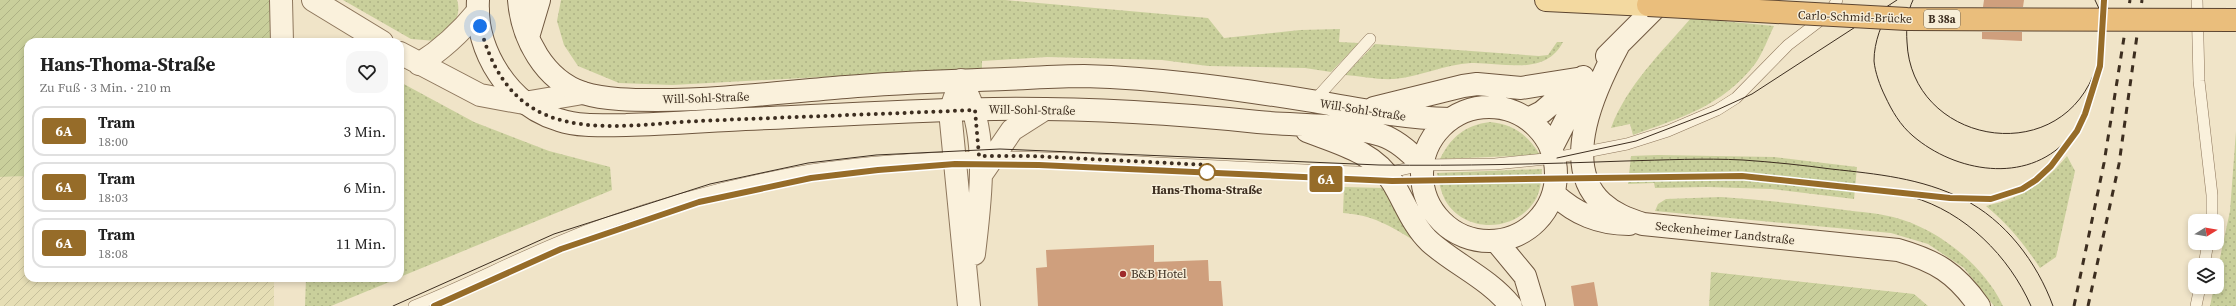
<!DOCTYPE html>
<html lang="de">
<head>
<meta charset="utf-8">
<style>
  :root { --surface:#fff; --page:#f6f6f6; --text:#222; --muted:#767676; --line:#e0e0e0 }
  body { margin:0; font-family:"Source Serif 4",serif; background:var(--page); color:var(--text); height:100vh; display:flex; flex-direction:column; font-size:15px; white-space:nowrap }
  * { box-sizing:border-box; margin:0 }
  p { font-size:13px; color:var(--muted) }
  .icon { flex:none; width:22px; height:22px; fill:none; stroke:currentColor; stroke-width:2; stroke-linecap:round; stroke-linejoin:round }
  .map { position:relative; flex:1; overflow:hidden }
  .side { position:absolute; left:24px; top:38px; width:380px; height:244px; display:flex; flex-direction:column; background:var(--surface); border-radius:12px; box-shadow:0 2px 6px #0003 }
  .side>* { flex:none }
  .badge { padding:0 8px; border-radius:3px; font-size:14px; line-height:26px }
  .needle { width:26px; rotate:79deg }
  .tools { position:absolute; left:2188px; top:214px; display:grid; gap:8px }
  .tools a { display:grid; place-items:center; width:36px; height:36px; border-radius:8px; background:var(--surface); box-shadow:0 2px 6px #0003; font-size:20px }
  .you { position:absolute; width:20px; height:20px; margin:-10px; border:3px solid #fff; border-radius:50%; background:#1a73e8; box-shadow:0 0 0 6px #1a73e833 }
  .map>.badge { position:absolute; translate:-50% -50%; box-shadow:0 0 0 2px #fff }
  .round { display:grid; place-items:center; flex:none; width:42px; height:42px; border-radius:12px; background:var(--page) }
  .overview { display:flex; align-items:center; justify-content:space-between; height:68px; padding:0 16px }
  h1 { font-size:19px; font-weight:700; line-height:30px }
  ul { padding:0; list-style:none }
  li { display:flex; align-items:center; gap:12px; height:50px; margin:0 8px 6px; padding:0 8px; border:2px solid var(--line); border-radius:12px }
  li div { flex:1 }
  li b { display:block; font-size:15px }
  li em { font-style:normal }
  li .badge { min-width:44px; font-weight:700; text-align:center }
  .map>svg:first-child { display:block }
</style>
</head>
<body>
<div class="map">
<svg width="2236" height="306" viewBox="0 0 2236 306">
  <defs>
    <pattern id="farmland-furrows" width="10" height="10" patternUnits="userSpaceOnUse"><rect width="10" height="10" fill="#e6deb5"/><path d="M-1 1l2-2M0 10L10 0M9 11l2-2" fill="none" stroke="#c6bf9b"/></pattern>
    <pattern id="grass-dots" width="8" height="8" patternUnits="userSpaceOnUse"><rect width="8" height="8" fill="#c9cf9b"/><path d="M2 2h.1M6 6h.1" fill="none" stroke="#aeb285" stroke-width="1.8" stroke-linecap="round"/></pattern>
    <pattern id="garden-furrows" width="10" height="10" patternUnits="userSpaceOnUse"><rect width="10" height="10" fill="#c9cf9b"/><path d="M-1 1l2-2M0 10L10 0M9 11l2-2" fill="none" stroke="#aeb285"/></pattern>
  </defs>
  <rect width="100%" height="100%" fill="#f0e4c8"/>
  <path fill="url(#farmland-furrows)" d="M28 176V278H274V306H0V177Z"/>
  <path fill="url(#grass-dots)" d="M343 0H457C463 19 448 30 436 41L411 39Z
    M561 0H1005L1208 18 1224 38 1300 30 1340 29 1339 42 1359 43 1331 72 1305 68 1208 66 1162 60 1047 57 982 61V71L914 72 672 85 619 83 578 66 564 45 557 21Z
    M1691 18 1774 26C1768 38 1763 53 1755 64 1721 107 1682 117 1633 135L1630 124 1611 128C1627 85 1661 53 1691 18Z
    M1557 42H1563C1545 77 1502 62 1471 63 1445 64 1420 77 1394 79 1378 80 1361 76 1345 75L1375 44 1539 56 1548 55Z
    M400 82 474 122 549 151 610 167 612 190 400 277Z
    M1490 122C1513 124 1528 135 1540 155L1440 159C1451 137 1465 125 1490 122Z
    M2236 131V306H2210L2214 287H2217V272L2230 211Z
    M1658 155 1774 157 1857 167 1854 199 1772 189 1707 187 1655 188 1654 183 1628 184 1631 156Z
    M2067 156 2075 171 2056 257 2040 268C2024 244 2008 224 1986 206 2024 197 2042 185 2067 156Z
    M1542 169C1541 181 1541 192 1534 202 1513 233 1464 233 1445 200 1441 192 1439 183 1437 173Z
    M1344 187 1383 188 1402 224 1415 241C1390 226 1373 215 1343 213Z
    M1721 197C1762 200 1803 204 1845 210 1860 212 1877 213 1893 217 1937 228 1983 264 2003 306H1994L1964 268 1928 244 1891 233 1655 211 1658 204 1666 199Z
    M306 278H399L331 306H305Z"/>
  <path fill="url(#garden-furrows)" d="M0 0H275L274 42H28V176L0 177Z
    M1711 272 1914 294 1928 306H1709Z"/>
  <path fill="#cf9f7d" d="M1984 0H2024L2023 7H1983Z
    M1982 32H2022V41L1982 39Z
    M1154 245V262L1208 260 1209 281H1221L1223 306H1038L1036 268 1047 267 1046 250Z
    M1594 282 1598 306H1574L1571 286Z"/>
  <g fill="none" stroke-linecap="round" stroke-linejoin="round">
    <defs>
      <path id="service" d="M2197 0 2199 81 2212 195V221
        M1313 102 1370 39
        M2204 265 2208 243
        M414 306C462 287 508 263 556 243 633 210 728 184 811 170 926 152 1041 156 1156 163 1233 167 1310 171 1387 173L1422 165 1495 164 1555 158 1627 144 1668 131 1717 110 1736 98 1788 45 1830 13 1837 0
        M2196 306 2200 287"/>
      <path id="minor" d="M281 0 282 42
        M313 0 382 42
        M400 53 480 95 524 103 583 93
        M419 64C443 49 460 33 478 11
        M961 80 950 111 969 306
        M967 93C989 141 980 202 974 254
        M981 175 1012 130 1045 109"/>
      <path id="secondary" d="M478 0C475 51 509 105 559 120 580 127 604 125 626 125 665 124 705 121 745 119 828 116 911 110 994 109 1081 108 1170 113 1258 122 1299 126 1341 123 1381 135 1397 140 1411 153 1422 165
        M519 0C522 38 544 80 583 93 606 100 633 100 657 100 720 100 783 92 846 87 898 82 952 81 1005 79 1031 78 1058 76 1084 76 1160 78 1237 89 1312 101 1358 109 1403 118 1450 119
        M528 37 539 0
        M1618 46C1596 87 1559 164 1602 203 1614 214 1628 219 1643 224L1898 250C1936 261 1956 273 1979 306
        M1607 56 1663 0
        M1422 174a67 67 0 1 1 134 0a67 67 0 1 1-134 0Z
        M1374 108 1463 86 1477 84 1521 88 1583 78
        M1528 119 1542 112 1583 77
        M1307 131C1338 143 1375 152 1393 183 1405 203 1413 226 1430 242 1456 265 1488 278 1511 306
        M1551 149 1571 110 1594 83
        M1554 194C1576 214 1599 224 1629 224
        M1496 241 1525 276 1534 306"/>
      <path id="primary" d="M1546 0 1648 5"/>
    </defs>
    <use href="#service" stroke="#8d765c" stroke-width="12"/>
    <use href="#minor" stroke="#8d765c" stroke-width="24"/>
    <use href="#secondary" stroke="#6f573f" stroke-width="24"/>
    <use href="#primary" stroke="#5b4430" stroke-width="24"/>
    <use href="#service" stroke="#faf1dc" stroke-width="11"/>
    <use href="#minor" stroke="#faf1dc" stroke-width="22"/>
    <use href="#secondary" stroke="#faf1dc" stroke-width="22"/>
    <use href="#primary" stroke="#f3d9a0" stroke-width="22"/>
    <path stroke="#3d2e20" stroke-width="1" d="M1913 0C1907 12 1906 28 1907 42 1911 142 2054 170 2093 76
      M2095 0 2103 17
      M1890 6C1882 24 1874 41 1874 61 1875 72 1880 86 1885 96 1892 111 1900 125 1913 136 1955 172 2026 185 2067 140
      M1557 158 1636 141 1717 110 1752 94 1897 0
      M1912 197C1965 212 2009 256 2031 306
      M393 306 554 234 710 184 808 163 876 155 1000 149 1379 165C1461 166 1543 164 1625 161 1665 160 1704 158 1743 160 1772 162 1802 165 1831 169 1877 174 1921 178 1963 199 2005 220 2037 262 2053 306
      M434 306 561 249 699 202 811 179 878 170 955 164H1024L1392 181 1742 176 1950 198 1991 199 2022 189 2036 180 2051 166 2077 131 2085 115 2100 66 2104 0"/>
    <path stroke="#3d2e20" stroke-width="3" stroke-dasharray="7 7" stroke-linecap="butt" d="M2074 306 2104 163 2130 0
      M2088 306 2119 164 2142 0"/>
    <defs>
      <path id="trunk-bridge" d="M1648 5 1907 19 2236 20"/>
    </defs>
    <use href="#trunk-bridge" stroke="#5b4430" stroke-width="24" stroke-linecap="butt"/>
    <use href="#trunk-bridge" stroke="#eabe7c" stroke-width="22"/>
  </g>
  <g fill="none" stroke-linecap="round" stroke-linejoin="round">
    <defs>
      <path id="line" d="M434 306 561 249 699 202 811 178 878 170 955 164 1039 165 1392 181 1742 176 1950 198 1991 199 2022 189 2036 180 2051 166 2077 131 2085 114 2100 66 2104 0"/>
    </defs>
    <use href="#line" stroke="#fff" stroke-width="9"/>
    <use href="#line" stroke="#966c29" stroke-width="6"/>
    <path stroke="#3d2e20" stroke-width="4" stroke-dasharray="0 7.2" d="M480 26C490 64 508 99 546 115 590 134 652 123 699 121 791 117 883 114 975 110L979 156H1030L1208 165 1207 172"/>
  </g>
  <circle fill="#fff" stroke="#966c29" stroke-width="2" cx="1207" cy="172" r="8"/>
  <circle fill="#9e2a2b" stroke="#f7eed8" stroke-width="1.5" cx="1123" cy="274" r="4"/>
  <g text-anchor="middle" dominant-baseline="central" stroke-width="3" stroke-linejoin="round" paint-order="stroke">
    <rect fill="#f7eed8" stroke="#756857" stroke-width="1" x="1924" y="10" width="36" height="18" rx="3"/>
    <g font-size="11" font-weight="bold" fill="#3d2e20">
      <text x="1942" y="19">B 38a</text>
    </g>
    <g font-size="12" fill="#3d2e20" stroke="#f7eed8">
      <text transform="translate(1855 17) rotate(2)">Carlo-Schmid-Brücke</text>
      <text transform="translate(706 98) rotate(-2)">Will-Sohl-Straße</text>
      <text transform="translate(1032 110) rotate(1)">Will-Sohl-Straße</text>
      <text transform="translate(1363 110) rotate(9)">Will-Sohl-Straße</text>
      <text transform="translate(1725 233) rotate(6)">Seckenheimer Landstraße</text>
    </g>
    <g font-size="12" font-weight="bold" fill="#3d2e20" stroke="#f7eed8">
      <text x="1207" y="190">Hans-Thoma-Straße</text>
    </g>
    <g font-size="12" fill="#3d2e20" stroke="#f7eed8" text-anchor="start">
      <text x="1131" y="274">B&amp;B Hotel</text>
    </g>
  </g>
</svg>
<div class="tools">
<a><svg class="needle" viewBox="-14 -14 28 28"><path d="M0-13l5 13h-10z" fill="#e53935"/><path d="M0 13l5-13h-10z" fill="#767676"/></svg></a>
<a><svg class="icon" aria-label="layers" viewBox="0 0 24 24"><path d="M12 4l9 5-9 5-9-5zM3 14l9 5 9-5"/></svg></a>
</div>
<div class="you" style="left:480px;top:26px"></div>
<b class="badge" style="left:1326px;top:179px;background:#966c29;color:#fff">6A</b>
<section class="side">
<div class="overview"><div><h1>Hans-Thoma-Straße</h1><p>Zu Fuß · 3 Min. · 210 m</p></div><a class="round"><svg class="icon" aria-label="heart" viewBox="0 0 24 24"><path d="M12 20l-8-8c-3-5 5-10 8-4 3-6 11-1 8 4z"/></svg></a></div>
<ul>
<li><span class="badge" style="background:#966c29;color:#fff">6A</span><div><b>Tram</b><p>18:00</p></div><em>3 Min.</em></li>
<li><span class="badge" style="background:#966c29;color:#fff">6A</span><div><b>Tram</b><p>18:03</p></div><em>6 Min.</em></li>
<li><span class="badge" style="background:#966c29;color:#fff">6A</span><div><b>Tram</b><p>18:08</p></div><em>11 Min.</em></li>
</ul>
</section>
</div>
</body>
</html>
